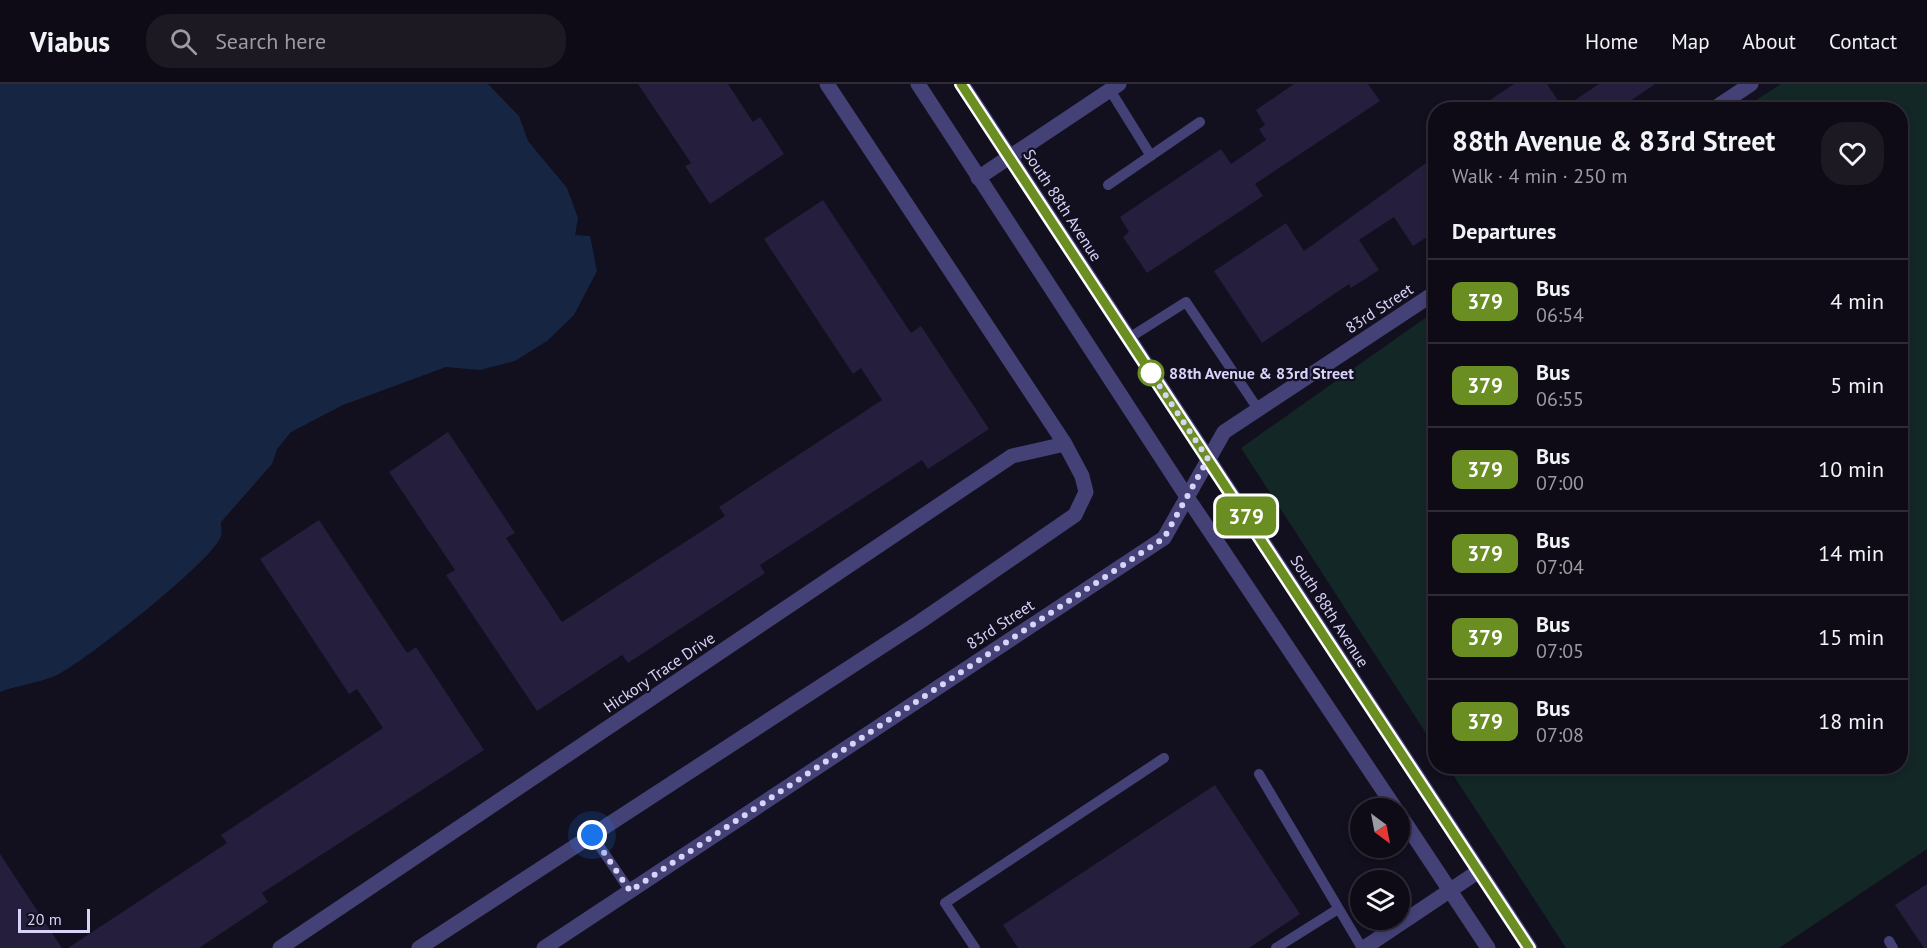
<!DOCTYPE html>
<html lang="en">
<head>
<meta charset="utf-8">
<style>
  :root { --surface:#0e0b16; --page:#1c1923; --text:#f1f3f6; --muted:#9b9ba1; --line:#2e2b35 }
  body { margin:0; font-family:"PT Sans",sans-serif; background:var(--page); color:var(--text); height:100vh; display:flex; flex-direction:column; font-size:22px; white-space:nowrap }
  * { box-sizing:border-box; margin:0 }
  p { font-size:20px; color:var(--muted) }
  .icon { flex:none; width:33px; height:33px; fill:none; stroke:currentColor; stroke-width:2; stroke-linecap:round; stroke-linejoin:round }
  .map { position:relative; flex:1; overflow:hidden }
  .details { position:absolute; left:1428px; top:18px; width:480px; height:672px; display:flex; flex-direction:column; background:var(--surface); border-radius:24px; box-shadow:0 3px 9px #0003,0 0 0 2px var(--line) }
  .details>* { flex:none }
  .badge { padding:0 12px; border-radius:9px; font-size:21px; line-height:39px }
  .needle { width:39px; rotate:148deg }
  .tools { position:absolute; left:1350px; top:714px; display:grid; gap:12px }
  .tools a { display:grid; place-items:center; width:60px; height:60px; border-radius:50%; background:var(--surface); box-shadow:0 3px 9px #0003,0 0 0 2px var(--line); font-size:30px }
  .scale { position:absolute; left:18px; bottom:15px; width:72px; box-sizing:border-box; padding-left:6px; border:3px solid #d8d3f9; border-top:0; font-size:16px; line-height:21px; white-space:nowrap; color:#d8d3f9; -webkit-text-stroke:4px #120f1e; paint-order:stroke }
  .you { position:absolute; width:30px; height:30px; margin:-15px; border:4px solid #fff; border-radius:50%; background:#1a73e8; box-shadow:0 0 0 9px #1a73e833 }
  .map>.badge { position:absolute; translate:-50% -50%; box-shadow:0 0 0 3px #fff }
  h2 { padding:0 24px; font-size:22px; line-height:54px }
  .round { display:grid; place-items:center; flex:none; width:63px; height:63px; border-radius:24px; background:var(--page) }
  .summary { display:flex; align-items:center; justify-content:space-between; height:102px; padding:0 24px }
  h1 { font-size:28px; font-weight:600; line-height:45px }
  ul { padding:0; list-style:none }
  li { display:flex; align-items:center; gap:18px; height:84px; padding:0 24px; border-top:2px solid var(--line) }
  li div { flex:1 }
  li b { display:block; font-size:22px }
  li em { font-style:normal }
  li .badge { min-width:66px; font-weight:700; text-align:center }
  header { display:flex; align-items:center; gap:36px; box-sizing:border-box; height:84px; padding:0 30px; background:var(--surface); border-bottom:2px solid var(--line) }
  header strong { font-size:28px }
  nav { display:flex; gap:33px; margin-inline-start:auto; font-size:21px }
  .search { width:420px; height:54px; background:var(--page); display:flex; align-items:center; gap:15px; box-sizing:border-box; padding:0 21px; border-radius:24px; color:var(--muted); font-size:22px }
  .map>svg:first-child { display:block }
</style>
</head>
<body>
<header>
<strong>Viabus</strong>
<div class="search"><svg class="icon" aria-label="search" viewBox="0 0 24 24"><circle cx="10" cy="10" r="6"/><path d="M15 15l6 6"/></svg>Search here</div>
<nav><a>Home</a><a>Map</a><a>About</a><a>Contact</a></nav>
</header>
<div class="map">
<svg width="1927" height="864" viewBox="0 0 1927 864">
  <rect width="100%" height="100%" fill="#120f1e"/>
  <path fill="#132727" d="M1781 0H1927V765L1779 864H1566L1448 683 1900 682V26L1742 25Z
    M1435 227V663L1241 364Z"/>
  <path fill="#162642" d="M0 0H488L519 32 528 57 567 104 578 134 575 151 590 152 597 187 574 231 547 257 515 277 480 286 446 283 343 321 291 348 277 365 272 380 221 438C221 442 222 448 221 452 214 476 84 578 57 591 40 599 18 601 0 608Z"/>
  <path fill="#251e3d" d="M638 0H728L753 38 760 33 784 70 710 120 685 82 691 79Z
    M1294 0H1368L1380 17 1255 100 1263 112 1147 189 1123 153 1129 148 1120 133 1221 65 1231 80 1266 56 1259 45 1265 41 1256 26Z
    M1514 0H1547L1563 24 1599 0H1655L1617 26H1475Z
    M1426 79 1435 94 1436 147 1413 162 1394 133 1359 156 1379 186 1351 204 1349 200 1262 259 1214 187 1286 139 1304 167Z
    M823 116 911 249 921 242 989 345 928 385 922 376 760 481 765 489 628 579 622 571 537 627 446 491 455 486 389 388 448 348 515 449 506 454 562 538 725 432 719 423 882 316 861 284 853 290 764 155Z
    M319 436 407 569 416 563 484 666 262 809 268 818 199 864H68L227 759 221 751 383 644 357 605 349 610 260 475Z
    M1215 701 1300 830 1249 864H1018L1003 841Z
    M0 770 62 864H0Z
    M1927 800V864H1924L1895 821Z"/>
  <g fill="none" stroke-linecap="round" stroke-linejoin="round">
    <path stroke="#444177" stroke-width="10" d="M1110 6 1151 72
      M1108 101 1200 38
      M1129 254 1186 218 1258 325
      M1259 690 1362 864
      M592 751 630 807
      M1889 857 1893 864
      M975 864 945 819 1164 674
      M1276 864 1338 825"/>
    <path stroke="#444177" stroke-width="15" d="M1712 26 1751 0
      M978 94 1119 0
      M280 864 1012 372 1065 360
      M419 864 921 537 1075 431 1086 408 1082 392 1065 360 827 0
      M544 864 1164 454 1224 348 1436 208
      M1364 864 1479 787"/>
    <path stroke="#444177" stroke-width="15" d="M918 0 1187 413 1395 724
      M962 0 1530 864
      M1400 731 1488 864"/>
  </g>
  <g fill="none" stroke-linecap="round" stroke-linejoin="round">
    <defs>
      <path id="line" d="M961 0 1529 864"/>
    </defs>
    <use href="#line" stroke="#fff" stroke-width="14"/>
    <use href="#line" stroke="#6b8e23" stroke-width="9"/>
    <path stroke="#d8d3f9" stroke-width="6" stroke-dasharray="0 10.8" d="M592 751 630 807 1164 454 1208 375 1151 289"/>
  </g>
  <circle fill="#fff" stroke="#6b8e23" stroke-width="3" cx="1151" cy="289" r="12"/>
  <g text-anchor="middle" dominant-baseline="central" stroke-width="4.5" stroke-linejoin="round" paint-order="stroke">
    <g font-size="16" fill="#d8d3f9" stroke="#120f1e">
      <text transform="translate(1063 121) rotate(57)">South 88th Avenue</text>
      <text transform="translate(1379 224) rotate(-33)">83rd Street</text>
      <text transform="translate(1330 527) rotate(57)">South 88th Avenue</text>
      <text transform="translate(1000 540) rotate(-33)">83rd Street</text>
      <text transform="translate(659 588) rotate(-34)">Hickory Trace Drive</text>
    </g>
    <g font-size="16" font-weight="bold" fill="#d8d3f9" stroke="#120f1e" text-anchor="start">
      <text x="1169" y="289">88th Avenue &amp; 83rd Street</text>
    </g>
  </g>
</svg>
<div class="tools">
<a><svg class="needle" viewBox="-14 -14 28 28"><path d="M0-13l5 13h-10z" fill="#e53935"/><path d="M0 13l5-13h-10z" fill="#9b9ba1"/></svg></a>
<a><svg class="icon" aria-label="layers" viewBox="0 0 24 24"><path d="M12 4l9 5-9 5-9-5zM3 14l9 5 9-5"/></svg></a>
</div>
<div class="scale">20 m</div>
<div class="you" style="left:592px;top:751px"></div>
<b class="badge" style="left:1246px;top:432px;background:#6b8e23;color:#fff">379</b>
<section class="details">
<div class="summary"><div><h1>88th Avenue &amp; 83rd Street</h1><p>Walk · 4 min · 250 m</p></div><a class="round"><svg class="icon" aria-label="heart" viewBox="0 0 24 24"><path d="M12 20l-8-8c-3-5 5-10 8-4 3-6 11-1 8 4z"/></svg></a></div>
<h2>Departures</h2>
<ul>
<li><span class="badge" style="background:#6b8e23;color:#fff">379</span><div><b>Bus</b><p>06:54</p></div><em>4 min</em></li>
<li><span class="badge" style="background:#6b8e23;color:#fff">379</span><div><b>Bus</b><p>06:55</p></div><em>5 min</em></li>
<li><span class="badge" style="background:#6b8e23;color:#fff">379</span><div><b>Bus</b><p>07:00</p></div><em>10 min</em></li>
<li><span class="badge" style="background:#6b8e23;color:#fff">379</span><div><b>Bus</b><p>07:04</p></div><em>14 min</em></li>
<li><span class="badge" style="background:#6b8e23;color:#fff">379</span><div><b>Bus</b><p>07:05</p></div><em>15 min</em></li>
<li><span class="badge" style="background:#6b8e23;color:#fff">379</span><div><b>Bus</b><p>07:08</p></div><em>18 min</em></li>
</ul>
</section>
</div>
</body>
</html>
